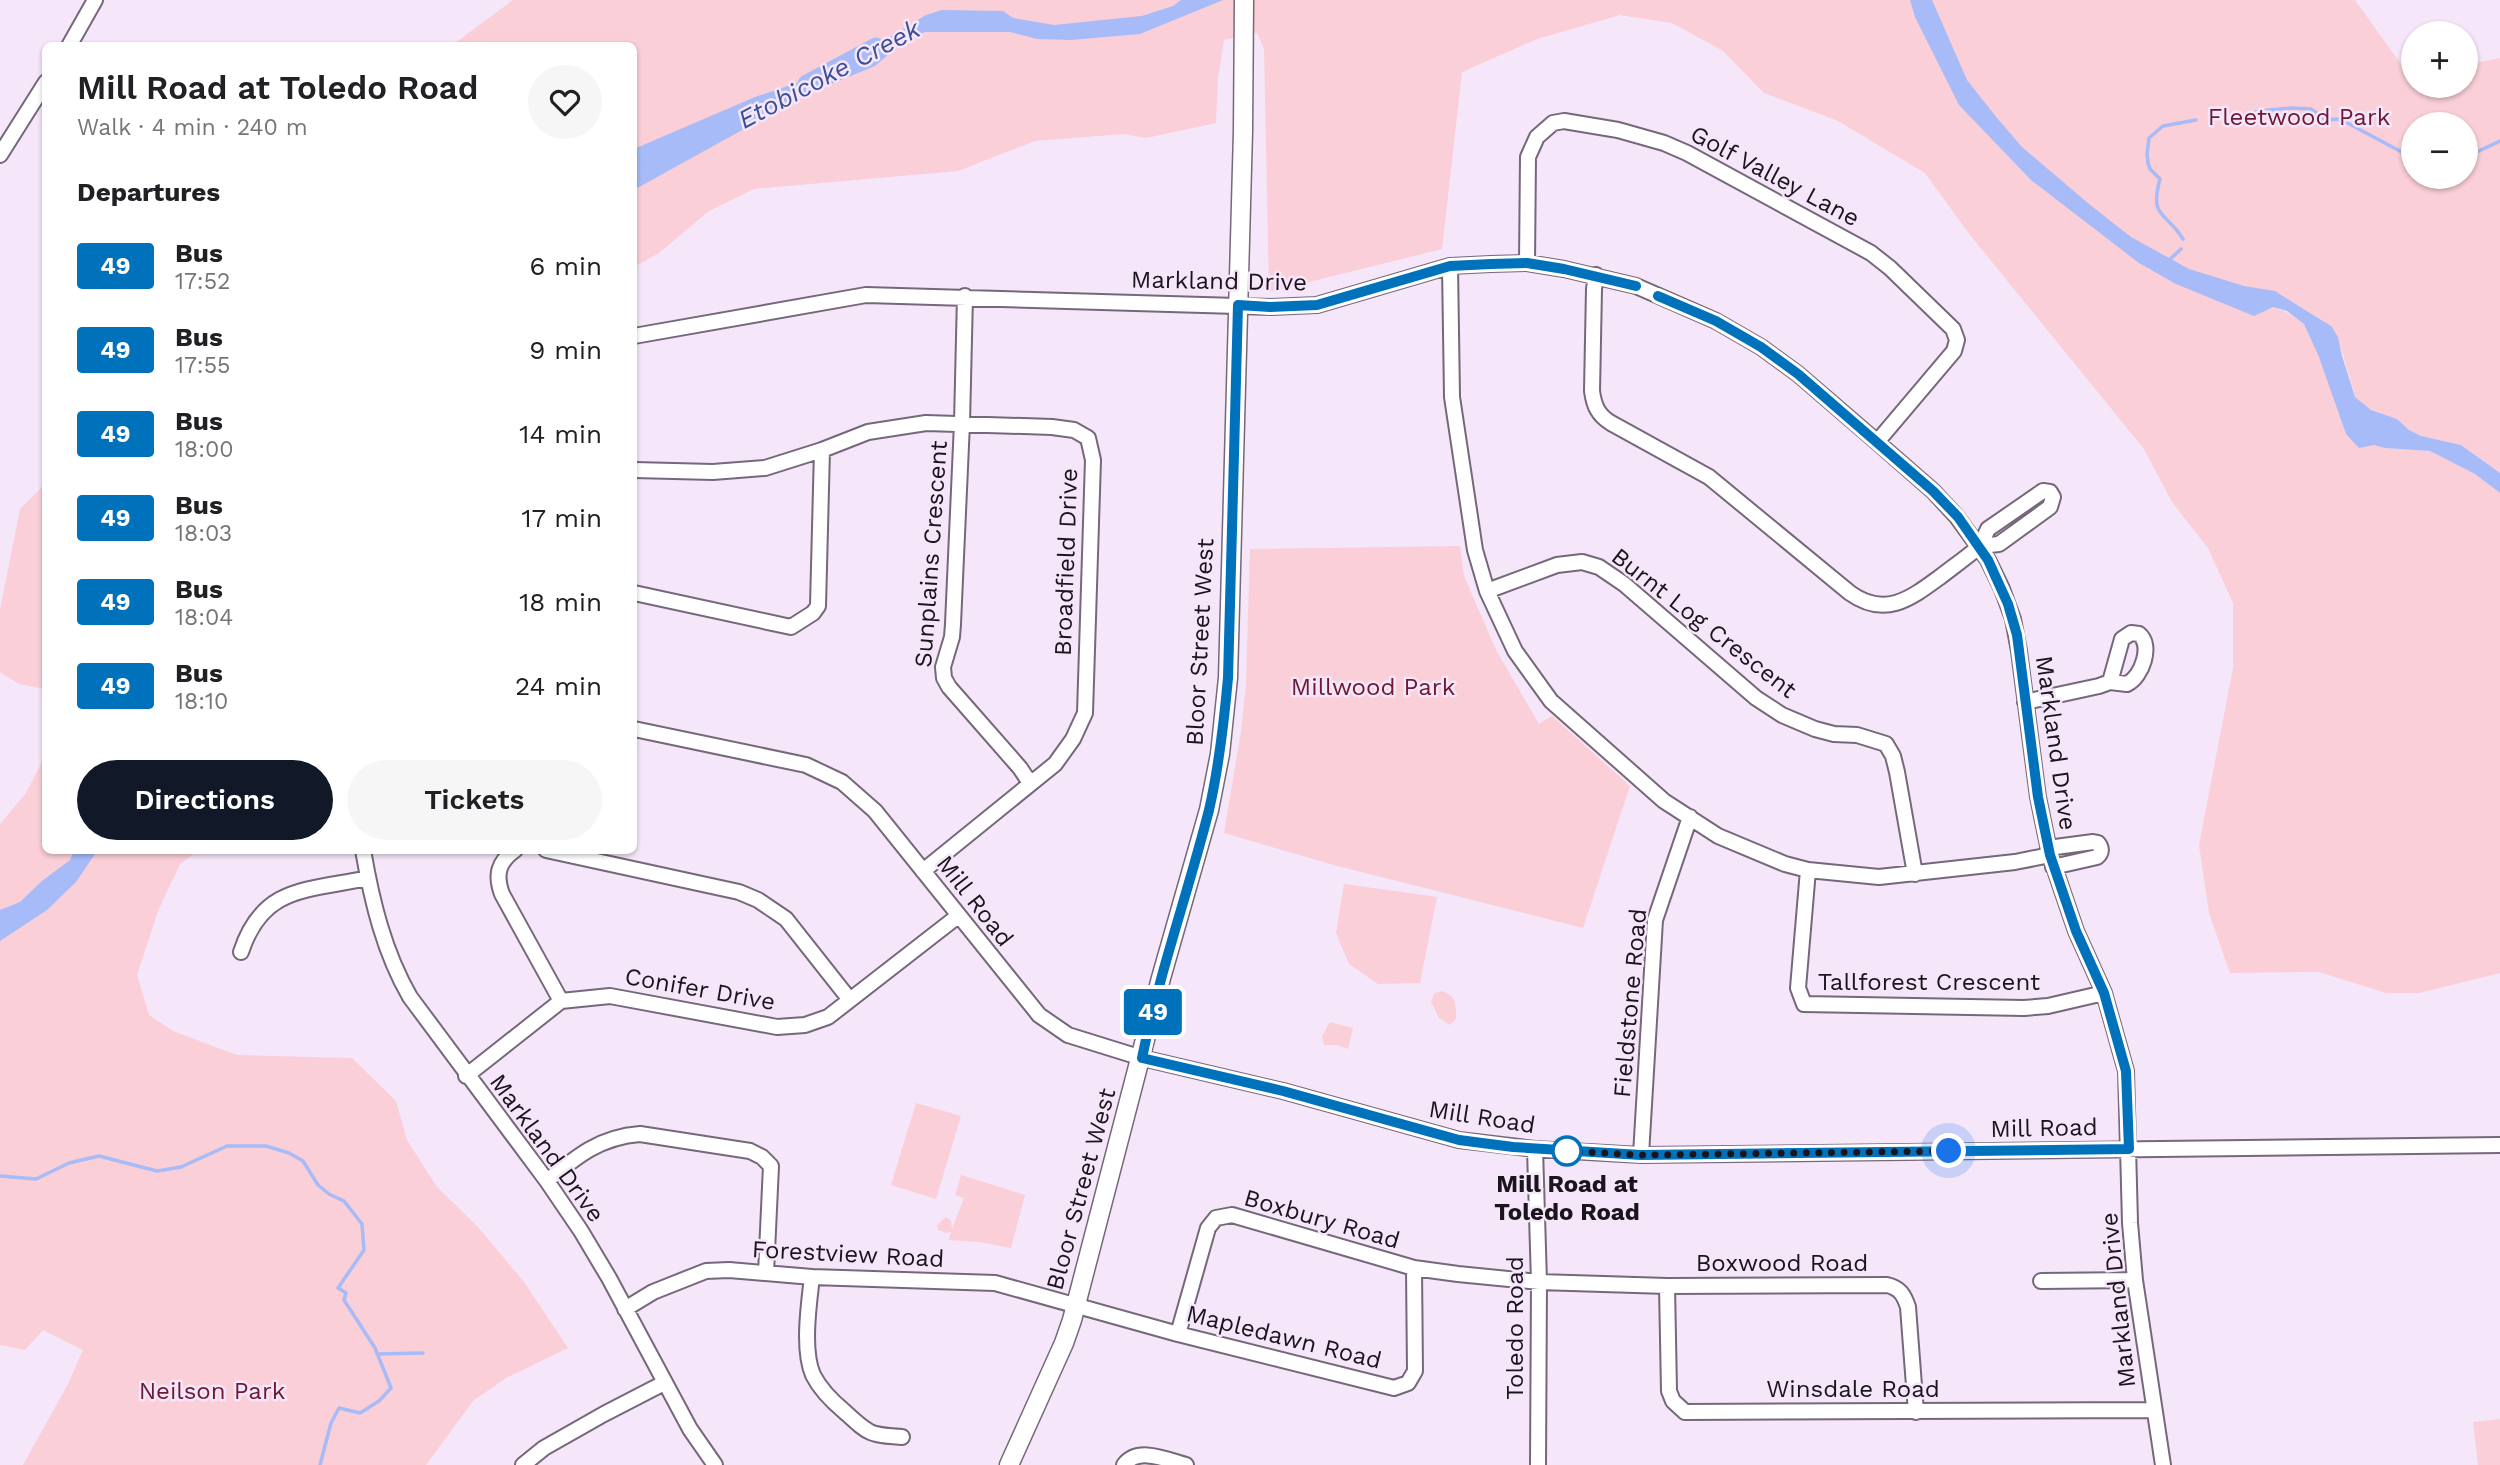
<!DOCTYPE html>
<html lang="en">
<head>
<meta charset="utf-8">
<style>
  :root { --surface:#fff; --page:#f6f6f6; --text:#202124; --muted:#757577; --accent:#111827 }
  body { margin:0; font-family:"Work Sans",sans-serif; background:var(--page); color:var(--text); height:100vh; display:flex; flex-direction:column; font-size:26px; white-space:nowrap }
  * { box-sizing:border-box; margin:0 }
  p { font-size:23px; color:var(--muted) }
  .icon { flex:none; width:38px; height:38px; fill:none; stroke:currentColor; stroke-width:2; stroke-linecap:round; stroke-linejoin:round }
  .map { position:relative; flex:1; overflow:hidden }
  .sheet { position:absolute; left:42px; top:42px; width:595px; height:812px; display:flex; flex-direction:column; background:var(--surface); border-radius:10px; box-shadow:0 2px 5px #0004 }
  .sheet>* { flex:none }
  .badge { padding:0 14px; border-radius:5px; font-size:24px; line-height:46px }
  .controls { position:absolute; left:2401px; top:21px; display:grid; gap:14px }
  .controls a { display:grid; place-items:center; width:77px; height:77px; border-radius:50%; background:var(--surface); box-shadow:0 2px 5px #0004; font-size:35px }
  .you { position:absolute; width:35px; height:35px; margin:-18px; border:5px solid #fff; border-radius:50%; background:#1a73e8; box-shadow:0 0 0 10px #1a73e833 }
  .map>.badge { position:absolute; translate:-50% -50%; box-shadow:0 0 0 4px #fff }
  h2 { padding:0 35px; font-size:26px; line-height:63px }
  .round { display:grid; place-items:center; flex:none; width:74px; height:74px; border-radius:37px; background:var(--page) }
  .head { display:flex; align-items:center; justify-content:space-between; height:119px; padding:0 35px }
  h1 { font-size:33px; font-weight:600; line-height:52px }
  .cta { display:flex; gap:14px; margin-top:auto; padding:14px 35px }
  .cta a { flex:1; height:80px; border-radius:42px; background:var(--accent); color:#fff; font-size:28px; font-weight:600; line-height:80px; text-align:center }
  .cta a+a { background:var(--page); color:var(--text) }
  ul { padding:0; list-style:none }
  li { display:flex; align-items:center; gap:21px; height:84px; padding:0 35px }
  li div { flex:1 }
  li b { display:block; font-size:26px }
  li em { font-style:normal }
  li .badge { min-width:77px; font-weight:700; text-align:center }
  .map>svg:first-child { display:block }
</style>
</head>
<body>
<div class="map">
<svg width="2500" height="1465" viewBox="0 0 2500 1465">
  <rect width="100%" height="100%" fill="#f5e6fa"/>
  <path fill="#facfd7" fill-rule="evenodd" d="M513 0H2355L2403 67 2413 69V86H2466V65L2500 58V473L2461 445 2421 436 2409 430 2397 419 2371 410 2355 397 2342 351 2331 326 2275 291 2273 307C2283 311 2293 314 2302 322 2316 335 2338 411 2346 434L2385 448 2430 451 2475 474 2500 493V973L2419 993H2386L2319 972 2230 973 2209 913 2199 845 2233 668V603L2208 548 2172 502 2144 449 1970 235 1925 173 1838 121 1764 93 1723 51 1672 23 1620 15 1537 39 1462 72 1442 249 1269 292 1264 49 1257 33 1224 40 1218 78 1216 123 1146 138 1124 134 1035 141 958 171 754 189 709 211 659 253 634 267V46H451ZM2413 124H2466V177H2413Z
    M45 477H46L45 705 44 689 19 684 0 672V610L20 509 41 488Z
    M1460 546 1464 576 1496 650 1539 724 1552 716 1630 786 1583 928 1334 865 1224 833 1241 731 1246 685 1250 549Z
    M45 756 46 850 198 851 180 864 158 911 137 975 149 1015 173 1031 237 1055 352 1058 396 1101 407 1140 437 1187 478 1227 524 1282 568 1348 506 1378 473 1401 426 1465H23L68 1384 83 1350 43 1330 25 1350 0 1345V824L26 793Z
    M1344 884 1437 897 1420 983 1378 984 1349 964 1336 933Z
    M1441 991C1457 996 1456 1004 1456 1019L1450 1025 1439 1018 1431 1002 1434 994Z
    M1330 1022 1353 1028 1348 1049 1337 1045H1324L1322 1036Z
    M916 1103 961 1116 936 1199 891 1185Z
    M961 1175 1025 1195 1011 1248 980 1242 949 1240 951 1232 946 1233 938 1230 937 1225 946 1217 951 1221 952 1229 964 1198 955 1195Z
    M2500 1419V1465H2478L2473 1422Z"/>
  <path fill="#a6bbf7" d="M1181 0H1223L1140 34 1071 40 1037 39 1010 32H925L905 40 875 66 724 128 658 167 634 176V149L755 97 835 70 926 15 942 10 1003 11 1013 18 1054 25 1142 16 1173 6Z
    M1910 0H1932L1967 80 1997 118 2022 147 2089 204 2131 237 2189 269 2244 286 2275 291 2331 326 2338 337 2342 356 2355 397 2371 410 2397 419 2409 430 2421 436 2461 445 2500 473V493L2475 474 2430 451 2385 448 2374 445 2359 448 2346 434 2319 357 2304 324 2287 311 2273 307 2254 316 2176 284 2139 263 2031 180 1959 105 1915 17Z
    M74 851H97L76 882 47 910 0 941V910L20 902 42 881 70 860Z"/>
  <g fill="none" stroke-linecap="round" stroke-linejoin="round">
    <path stroke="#a6bbf7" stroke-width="3.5" d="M2220 117 2233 119 2259 111 2292 108 2311 109 2326 120 2340 119 2413 158
      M2466 157 2500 141
      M2183 239C2166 211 2149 219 2160 179L2150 169 2148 163 2147 154 2149 138 2163 126 2196 120
      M2167 262 2181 249
      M0 1176 36 1179 69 1163 99 1156 157 1171 181 1167 227 1146H266L289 1153 303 1161 318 1185 329 1194 344 1201 362 1224 364 1250 338 1288 346 1293 344 1300 375 1348 391 1388 379 1401 360 1413 339 1408 331 1423 320 1465
      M377 1354 423 1353"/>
    <path stroke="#a6bbf7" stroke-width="19" d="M807 84 876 47
      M634 179 759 110"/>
    <defs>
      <path id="minor" d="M69 46 95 0
        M0 155 46 82
        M1527 263 1528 157 1537 137 1553 123 1564 121 1618 130 1664 143 1687 153 1871 253 1890 268 1953 329 1957 340 1954 351 1877 442
        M1450 266 1452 397 1475 550 1487 591 1515 651 1551 701 1664 801 1718 836 1785 864 1808 870 1879 877 2015 862 2050 855
        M1596 275 1594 289 1592 391C1594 406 1598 415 1611 423L1709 477 1850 593C1885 618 1910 599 1940 577 1953 567 1967 557 1980 546
        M965 296 962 423 953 624 952 637 943 667 944 678 949 687 1020 768 1030 783
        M634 336 866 295 1271 307 1317 305 1450 266 1491 264 1527 263 1564 269 1636 286 1716 321 1761 347 1798 374 1877 442 1933 491 1957 517 1988 560 2002 589 2013 619 2019 651 2038 797 2050 855 2076 931 2104 993 2126 1071 2130 1223 2135 1280 2163 1465
        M634 470 713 472 765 468 822 450 868 432 926 423 1052 427 1074 430 1088 438 1093 460 1085 713 1073 739 1055 764 923 871
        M2043 491 2050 492 2053 497 2050 507 1999 544 1980 546 1988 529Z
        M1487 591 1557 565 1582 562 1599 567 1624 584 1756 698 1782 715 1815 729 1834 734 1857 735 1886 744 1893 756 1897 772 1915 874
        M634 593 791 627 813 613 818 606 822 450
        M2025 702 2099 686 2110 682 2122 639 2131 633 2139 634C2153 645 2142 677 2127 684L2110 682
        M634 729 806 765 842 782 875 811 1039 1015 1068 1035 1142 1058 1283 1091 1459 1140 1535 1149 1641 1155 2500 1145
        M2048 848 2093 842 2098 843C2102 848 2102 853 2097 857L2053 867
        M363 850C372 902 384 952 410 997L547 1181 581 1231 609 1278 690 1429 715 1465
        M515 850C498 862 495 875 502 894L561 1001
        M546 850 739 892 758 900 786 919 850 1000
        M1808 870 1798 988 1804 1004 2024 1008 2048 1006 2104 993
        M241 952C263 885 308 891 368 878
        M466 1076 561 1001 610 996 777 1027 805 1025 828 1017 958 916
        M1535 1149 1539 1282 1538 1465
        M1641 1155 1655 920 1690 817
        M547 1181C577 1156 600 1137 640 1134L750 1151 762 1157 771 1166 766 1273
        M812 1277C809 1303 802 1350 813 1375 820 1389 833 1402 845 1412 869 1434 869 1435 902 1437
        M2041 1281 2135 1280
        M1667 1286 1669 1391 1673 1401 1685 1412 2153 1410
        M625 1309 653 1292 706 1271 729 1270 812 1277 995 1283 1178 1334 1394 1388 1408 1383 1415 1371 1414 1268
        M1178 1334 1208 1228 1216 1218 1232 1215 1414 1268 1458 1274 1539 1282 1667 1286 1887 1285C1900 1288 1904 1295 1908 1307L1916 1412
        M523 1465 544 1448 604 1414 664 1383
        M1124 1465C1138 1446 1167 1460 1186 1465"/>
      <path id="major" d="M1009 1465 1064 1343 1072 1320 1161 978 1209 810 1220 754 1228 678 1243 131 1244 0"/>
    </defs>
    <use href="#minor" stroke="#756879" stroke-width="18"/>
    <use href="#major" stroke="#756879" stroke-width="21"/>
    <use href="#minor" stroke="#fff" stroke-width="14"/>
    <use href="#major" stroke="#fff" stroke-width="18"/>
  </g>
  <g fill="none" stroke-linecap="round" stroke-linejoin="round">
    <defs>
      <path id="line" d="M1636 286 1564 269 1527 263 1491 264 1450 266 1317 305 1270 307 1238 305 1228 678C1224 722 1219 767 1209 810 1188 893 1159 974 1142 1058L1283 1091 1459 1140 1513 1147 1641 1155 2129 1149 2126 1071 2104 993 2076 931 2050 855 2038 797 2017 635 2008 604 1988 560 1958 517 1933 491 1798 374 1761 347 1716 321 1658 296"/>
    </defs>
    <use href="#line" stroke="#fff" stroke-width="16"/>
    <use href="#line" stroke="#0072bc" stroke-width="10"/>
    <path stroke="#1a151c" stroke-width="7" stroke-dasharray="0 12.6" d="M1567 1151 1641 1155 1949 1151"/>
  </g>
  <circle fill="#fff" stroke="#0072bc" stroke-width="3.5" cx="1567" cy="1151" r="14"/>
  <g text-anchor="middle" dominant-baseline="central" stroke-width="5" stroke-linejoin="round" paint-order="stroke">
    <g font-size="24" fill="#6e1935" stroke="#f5e6fa">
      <text x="2299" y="117">Fleetwood Park</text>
      <text x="1373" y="687">Millwood Park</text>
      <text x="212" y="1391">Neilson Park</text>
    </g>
    <g font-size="24" fill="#1a151c" stroke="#f5e6fa">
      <text transform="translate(1775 176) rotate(28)">Golf Valley Lane</text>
      <text transform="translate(1219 281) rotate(1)">Markland Drive</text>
      <text transform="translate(931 554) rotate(-86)">Sunplains Crescent</text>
      <text transform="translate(1066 562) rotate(-88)">Broadfield Drive</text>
      <text transform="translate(1704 623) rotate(38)">Burnt Log Crescent</text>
      <text transform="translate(1200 642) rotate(-87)">Bloor Street West</text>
      <text transform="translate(2056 743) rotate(82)">Markland Drive</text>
      <text transform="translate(975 901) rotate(52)">Mill Road</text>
      <text x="1929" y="982">Tallforest Crescent</text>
      <text transform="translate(700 989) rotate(10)">Conifer Drive</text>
      <text transform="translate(1630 1003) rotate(-85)">Fieldstone Road</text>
      <text transform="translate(1482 1117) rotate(9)">Mill Road</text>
      <text transform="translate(2044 1128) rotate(-1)">Mill Road</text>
      <text transform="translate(547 1148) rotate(54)">Markland Drive</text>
      <text transform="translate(1081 1189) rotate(-75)">Bloor Street West</text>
      <text transform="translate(1322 1219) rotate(16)">Boxbury Road</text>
      <text transform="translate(848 1254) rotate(3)">Forestview Road</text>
      <text x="1782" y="1263">Boxwood Road</text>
      <text transform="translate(2118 1300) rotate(-96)">Markland Drive</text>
      <text transform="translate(1515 1328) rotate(-90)">Toledo Road</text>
      <text transform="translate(1284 1337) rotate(14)">Mapledawn Road</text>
      <text x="1853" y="1389">Winsdale Road</text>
    </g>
    <g font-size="24" font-weight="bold" fill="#1a151c" stroke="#f5e6fa">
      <text x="1567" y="1184">Mill Road at<tspan x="1567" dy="28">Toledo Road</tspan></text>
    </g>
    <g font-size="26" font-style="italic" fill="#3b4f97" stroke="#f5e6fa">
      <text transform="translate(829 74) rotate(-28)">Etobicoke Creek</text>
    </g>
  </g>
</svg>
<div class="controls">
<a>+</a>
<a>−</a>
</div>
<div class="you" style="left:1949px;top:1151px"></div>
<b class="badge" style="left:1153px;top:1012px;background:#0072bc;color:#fff">49</b>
<section class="sheet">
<div class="head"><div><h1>Mill Road at Toledo Road</h1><p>Walk · 4 min · 240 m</p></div><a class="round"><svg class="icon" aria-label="heart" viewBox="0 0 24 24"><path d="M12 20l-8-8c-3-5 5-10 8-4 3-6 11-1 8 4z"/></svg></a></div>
<h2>Departures</h2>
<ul>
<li><span class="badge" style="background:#0072bc;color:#fff">49</span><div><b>Bus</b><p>17:52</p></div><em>6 min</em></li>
<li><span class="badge" style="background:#0072bc;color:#fff">49</span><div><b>Bus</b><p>17:55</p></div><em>9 min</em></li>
<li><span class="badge" style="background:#0072bc;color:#fff">49</span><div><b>Bus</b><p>18:00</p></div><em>14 min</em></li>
<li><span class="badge" style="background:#0072bc;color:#fff">49</span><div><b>Bus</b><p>18:03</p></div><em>17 min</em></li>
<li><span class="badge" style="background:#0072bc;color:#fff">49</span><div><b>Bus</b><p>18:04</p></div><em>18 min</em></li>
<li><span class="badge" style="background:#0072bc;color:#fff">49</span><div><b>Bus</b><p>18:10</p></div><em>24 min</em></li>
</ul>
<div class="cta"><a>Directions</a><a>Tickets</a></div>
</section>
</div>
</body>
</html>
